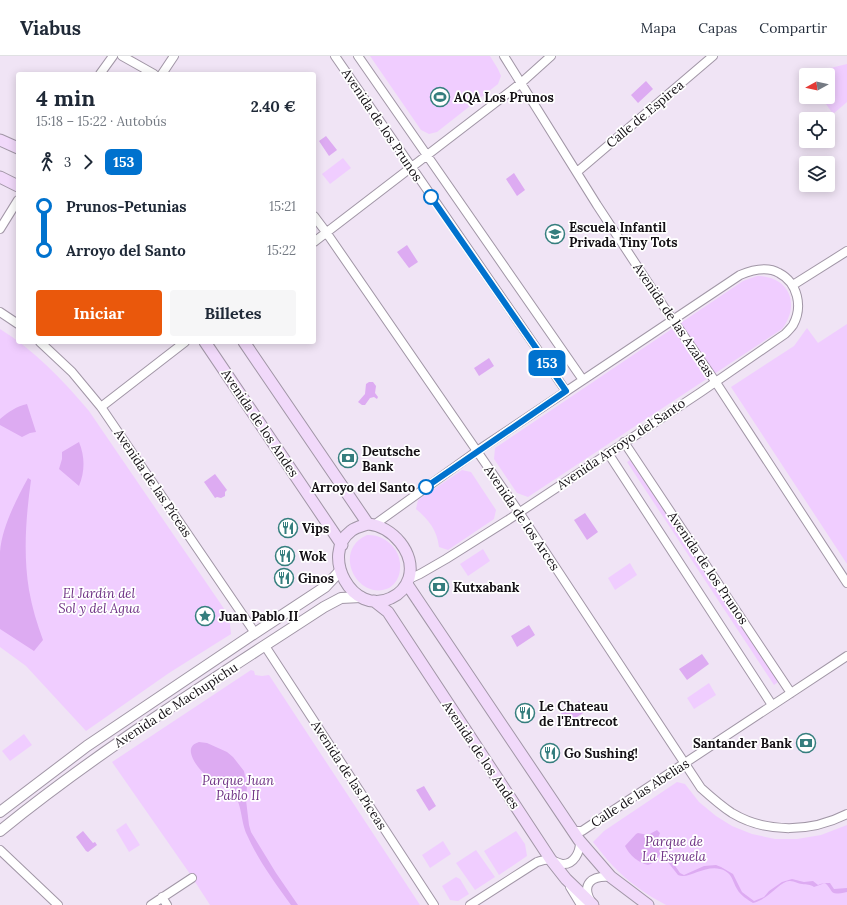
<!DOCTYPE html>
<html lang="es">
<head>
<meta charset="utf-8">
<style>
  :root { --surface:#fff; --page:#f6f6f7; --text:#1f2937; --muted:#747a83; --line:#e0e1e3; --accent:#ea580c }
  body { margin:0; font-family:Lora,serif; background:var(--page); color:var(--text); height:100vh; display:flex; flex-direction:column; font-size:15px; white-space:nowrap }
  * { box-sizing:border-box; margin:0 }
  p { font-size:13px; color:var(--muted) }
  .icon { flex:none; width:22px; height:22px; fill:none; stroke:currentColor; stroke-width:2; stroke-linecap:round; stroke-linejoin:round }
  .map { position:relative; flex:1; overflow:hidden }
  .sheet { position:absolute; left:16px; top:16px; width:300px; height:272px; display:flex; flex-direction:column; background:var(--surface); border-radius:4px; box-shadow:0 2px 10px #0003 }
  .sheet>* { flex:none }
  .badge { padding:0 8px; border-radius:6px; font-size:14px; line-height:26px }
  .needle { width:26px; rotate:262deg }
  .tools { position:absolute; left:799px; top:12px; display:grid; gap:8px }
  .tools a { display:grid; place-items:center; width:36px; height:36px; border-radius:4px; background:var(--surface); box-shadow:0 2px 10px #0003; font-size:20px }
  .map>.badge { position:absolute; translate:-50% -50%; box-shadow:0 0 0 2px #fff }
  .legs { display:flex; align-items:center; gap:6px; height:44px; padding:0 20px; font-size:13px }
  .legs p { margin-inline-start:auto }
  .head { display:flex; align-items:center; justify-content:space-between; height:68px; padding:0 20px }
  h1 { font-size:22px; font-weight:700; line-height:30px }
  .cta { display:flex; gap:8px; margin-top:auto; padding:8px 20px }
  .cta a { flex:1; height:46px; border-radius:4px; background:var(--accent); color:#fff; font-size:16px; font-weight:700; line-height:46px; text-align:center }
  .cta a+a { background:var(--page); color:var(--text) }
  ul { padding:0 20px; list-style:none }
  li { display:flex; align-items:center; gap:14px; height:44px; font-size:15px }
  li i { display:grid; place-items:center; width:6px; height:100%; margin:0 5px; background:currentColor }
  li i::after { content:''; width:10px; height:10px; margin:-5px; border:3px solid; border-radius:50%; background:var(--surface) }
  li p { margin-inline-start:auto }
  li:first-child i { background:linear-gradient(#0000 50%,currentColor 0) }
  li:last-child i { background:linear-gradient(currentColor 50%,#0000 0) }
  header { display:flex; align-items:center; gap:24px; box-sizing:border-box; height:56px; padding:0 20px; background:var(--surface); border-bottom:1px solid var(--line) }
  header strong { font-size:19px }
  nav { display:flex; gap:22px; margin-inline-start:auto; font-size:14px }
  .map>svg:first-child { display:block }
</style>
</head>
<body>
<header>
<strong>Viabus</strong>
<nav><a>Mapa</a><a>Capas</a><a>Compartir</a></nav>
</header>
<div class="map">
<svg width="847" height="849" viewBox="0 0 847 849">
  <rect width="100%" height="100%" fill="#f0e4f5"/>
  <path fill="#f0cdff" d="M370 0H490L498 13 501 20 498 28 437 76 429 78 421 74Z
    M847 8V46L833 58 821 41H828V19H806L805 18Z
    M343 102 351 112 330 128 322 118Z
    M757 220C789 220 801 248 782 273L528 441 517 437 494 403 495 392 743 225Z
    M847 268V508L731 331 794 290 807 272 818 287Z
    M0 273C34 294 63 324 89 355L229 560 231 578 169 617 86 675 26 610 0 591Z
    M630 404 778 626 774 629 627 406Z
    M462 414 471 416 496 454 494 463 448 494 439 491C437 474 429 464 416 453L418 444Z
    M367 479C384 478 402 493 400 512 400 520 396 528 389 532 358 546 331 495 367 479Z
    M483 493 490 505 468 520 460 508Z
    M630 507 637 519 615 534 608 522Z
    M251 614 254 615 255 619 262 620 269 619 420 849H210L190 818 112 706Z
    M709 627 716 639 694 653 687 642Z
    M24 678 32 689 10 705 2 695Z
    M677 726 685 728 699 746 716 760 732 770 752 778 775 783H797L821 779 847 769V849H666C647 839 628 826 613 810 606 803 600 794 593 786L604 775Z
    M126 767 140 789 129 796 116 774Z
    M516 775 525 788 527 800 499 819 484 795Z
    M443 785 451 798 430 812 422 799Z
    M476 794 495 821 475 834 456 807Z
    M456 821 460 823 469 838 458 845 450 844 442 830Z"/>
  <path fill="#ddabf2" d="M646 25 653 33 638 47 631 39Z
    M326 80 337 94 329 100 319 85Z
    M514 117 525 134 517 140 506 123Z
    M407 189 418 206 409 212 397 196Z
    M489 302 494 310 479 320 474 312Z
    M369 326H373L376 330 375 337 378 341 377 343 374 341 370 342 365 349H362L358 346 365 338 366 328Z
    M27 348 36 376 30 377 22 381 0 369V363C8 356 17 350 27 348Z
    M79 386C85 401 85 415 79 430L59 413 62 403V396Z
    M215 418 227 434 225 436V440L221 442 217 441 215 442 204 426Z
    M28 422 31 424C26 460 23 498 29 534 32 551 37 568 43 584L34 595 0 573C0 548 0 521 0 496 2 471 16 444 28 422Z
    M585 457 598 476 587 484 574 464Z
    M529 569 535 579 517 591 511 580Z
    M702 598 709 608 687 624 679 613Z
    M579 645 586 655 568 667 561 657Z
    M199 686 207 687 227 696 233 701 244 715 247 730 246 744 249 769 251 776 276 817 298 849H291C275 827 258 804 247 779 240 764 243 748 232 736 226 729 219 728 211 723 203 718 193 707 191 697 190 691 193 688 199 686Z
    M424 730 436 750 429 755 416 734Z
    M657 774 660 777 658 782V788L665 795 680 817 684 819 704 810 716 809 721 811 733 818 742 836 754 845 764 841 769 835 782 826 792 823 804 826 813 825 818 829C823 827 825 827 830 827L834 833 847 832V836C828 840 835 836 825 827L814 831C810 828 807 829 802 828 798 828 795 825 790 825 781 824 768 844 753 847 748 844 740 839 737 833 732 824 732 816 720 813 704 809 688 824 678 819L667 805 662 795C657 802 657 806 648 809 639 807 629 799 625 790L636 778 638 777 648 779Z
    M83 775 93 787 95 786 97 789 88 796 86 795 76 781 77 780Z"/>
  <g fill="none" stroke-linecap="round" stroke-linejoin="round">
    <defs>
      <path id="minor" d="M122 0 154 18
        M335 0 566 335
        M358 0 583 324
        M504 0 597 149 664 251 715 325 847 527
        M100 18 113 0
        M162 18 174 0
        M577 116 713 0
        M314 160 326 176 519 456 701 732C711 741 721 750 732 757 767 778 812 776 847 758
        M0 173 18 144
        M314 186 521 27 551 0
        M793 229 847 195
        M0 256 18 268
        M40 286 72 316 101 351 255 577
        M101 351 185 286
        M624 386 791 637
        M608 397 772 649
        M374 469 477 395 740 219C752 214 767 210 779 217 798 227 803 251 793 269 791 272 788 275 785 278L701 336 508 464 446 503 420 518 409 523
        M265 590 434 849
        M572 775H582L588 771 847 600
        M0 794 58 849
        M570 831 581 849
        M162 841 167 849
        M592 847C580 828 592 819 611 821
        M151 849 192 822
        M470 849 537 806C541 805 545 803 549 804 554 804 557 807 562 808 574 809 580 796 580 786"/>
      <path id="tertiary" d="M0 756 87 690 255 577 325 531 340 515
        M0 775C102 692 214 623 324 551L341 542 361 541"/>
      <path id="secondary" d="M0 84 18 92
        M0 121 18 130
        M205 286 342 489
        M244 286 368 468
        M368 468C392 470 416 497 409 522 406 531 400 538 391 542 352 561 320 498 351 475 356 471 362 470 368 468Z
        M407 528 579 784 611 821 648 849
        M374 545 388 556 551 804 566 823 593 849"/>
    </defs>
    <use href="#minor" stroke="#a196a6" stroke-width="10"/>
    <use href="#tertiary" stroke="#a196a6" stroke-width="12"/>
    <use href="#secondary" stroke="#a196a6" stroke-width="13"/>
    <use href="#minor" stroke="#fff" stroke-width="8"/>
    <use href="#tertiary" stroke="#fff" stroke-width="10"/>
    <use href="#secondary" stroke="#f1d9fa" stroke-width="11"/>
  </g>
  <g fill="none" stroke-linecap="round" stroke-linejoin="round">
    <defs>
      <path id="line-1" d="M426 431 566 335 431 141"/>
    </defs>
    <use href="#line-1" stroke="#fff" stroke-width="9"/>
    <use href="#line-1" stroke="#0072ce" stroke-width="6"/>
  </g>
  <defs>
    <symbol id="stadium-ring" viewBox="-11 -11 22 22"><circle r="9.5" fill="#fff" stroke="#357e7e" stroke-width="1.5"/><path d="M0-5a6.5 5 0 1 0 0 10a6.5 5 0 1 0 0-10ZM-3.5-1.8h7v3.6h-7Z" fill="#357e7e"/></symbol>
    <symbol id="school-ring" viewBox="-11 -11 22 22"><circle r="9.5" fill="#fff" stroke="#357e7e" stroke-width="1.5"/><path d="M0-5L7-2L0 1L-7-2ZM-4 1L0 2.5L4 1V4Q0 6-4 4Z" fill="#357e7e"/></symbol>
    <symbol id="bank-ring" viewBox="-11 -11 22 22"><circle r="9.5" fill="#fff" stroke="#357e7e" stroke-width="1.5"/><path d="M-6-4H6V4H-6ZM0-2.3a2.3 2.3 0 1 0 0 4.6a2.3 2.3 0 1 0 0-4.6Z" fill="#357e7e"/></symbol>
    <symbol id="restaurant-ring" viewBox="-11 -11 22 22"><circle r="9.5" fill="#fff" stroke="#357e7e" stroke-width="1.5"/><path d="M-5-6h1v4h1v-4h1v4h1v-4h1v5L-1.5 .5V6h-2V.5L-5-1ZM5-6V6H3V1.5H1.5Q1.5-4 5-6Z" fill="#357e7e"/></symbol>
    <symbol id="sight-ring" viewBox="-11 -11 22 22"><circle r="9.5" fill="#fff" stroke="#357e7e" stroke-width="1.5"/><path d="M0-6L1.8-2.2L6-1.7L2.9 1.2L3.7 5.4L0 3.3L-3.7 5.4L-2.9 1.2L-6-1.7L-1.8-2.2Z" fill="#357e7e"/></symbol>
  </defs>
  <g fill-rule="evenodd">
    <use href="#stadium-ring" x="429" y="30" width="22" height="22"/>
    <use href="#school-ring" x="544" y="167" width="22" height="22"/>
    <use href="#bank-ring" x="337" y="391" width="22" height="22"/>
    <use href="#restaurant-ring" x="277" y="461" width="22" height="22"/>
    <use href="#restaurant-ring" x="274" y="489" width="22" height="22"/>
    <use href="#restaurant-ring" x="273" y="511" width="22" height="22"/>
    <use href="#bank-ring" x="428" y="520" width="22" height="22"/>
    <use href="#sight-ring" x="194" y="549" width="22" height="22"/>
    <use href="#restaurant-ring" x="514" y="646" width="22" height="22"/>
    <use href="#bank-ring" x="795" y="676" width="22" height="22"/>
    <use href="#restaurant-ring" x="539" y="686" width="22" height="22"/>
  </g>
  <g fill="#fff" stroke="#0072ce" stroke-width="2">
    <circle cx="431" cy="141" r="7"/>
    <circle cx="426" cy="431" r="7"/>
  </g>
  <g text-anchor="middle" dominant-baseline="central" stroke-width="3.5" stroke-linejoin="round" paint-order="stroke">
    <g font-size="13" font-weight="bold" fill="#141015" stroke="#fff" text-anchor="start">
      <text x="454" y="41">AQA Los Prunos</text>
      <text x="569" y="171">Escuela Infantil<tspan x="569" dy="15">Privada Tiny Tots</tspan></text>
      <text x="362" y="395">Deutsche<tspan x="362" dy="15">Bank</tspan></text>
      <text x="302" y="472">Vips</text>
      <text x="299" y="500">Wok</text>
      <text x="298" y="522">Ginos</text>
      <text x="453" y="531">Kutxabank</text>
      <text x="219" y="560">Juan Pablo II</text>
      <text x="539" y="650">Le Chateau<tspan x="539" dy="15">de l'Entrecot</tspan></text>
      <text x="792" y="687" text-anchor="end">Santander Bank</text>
      <text x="564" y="697">Go Sushing!</text>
    </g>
    <g font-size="13" fill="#141015" stroke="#fff">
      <text transform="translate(645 58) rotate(-40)">Calle de Espirea</text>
      <text transform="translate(382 69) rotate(56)">Avenida de los Prunos</text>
      <text transform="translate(674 264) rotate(56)">Avenida de las Azaleas</text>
      <text transform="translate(260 367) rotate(56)">Avenida de los Andes</text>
      <text transform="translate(621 388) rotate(-34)">Avenida Arroyo del Santo</text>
      <text transform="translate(153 427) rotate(56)">Avenida de las Píceas</text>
      <text transform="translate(522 462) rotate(56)">Avenida de los Arces</text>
      <text transform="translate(708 512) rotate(56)">Avenida de los Prunos</text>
      <text transform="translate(176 649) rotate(-33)">Avenida de Machupichu</text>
      <text transform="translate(481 699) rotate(56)">Avenida de los Andes</text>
      <text transform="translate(349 719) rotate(57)">Avenida de las Píceas</text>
      <text transform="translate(640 737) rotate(-33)">Calle de las Abelias</text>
    </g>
    <g font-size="13" font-weight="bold" fill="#141015" stroke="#fff" text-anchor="end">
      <text x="415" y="431">Arroyo del Santo</text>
    </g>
    <g font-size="13" font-style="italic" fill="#6f3385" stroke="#fff">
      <text x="99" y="537">El Jardín del<tspan x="99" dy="15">Sol y del Agua</tspan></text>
      <text x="238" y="724">Parque Juan<tspan x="238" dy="15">Pablo II</tspan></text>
      <text x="674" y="785">Parque de<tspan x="674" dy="15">La Espuela</tspan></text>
    </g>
  </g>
</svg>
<div class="tools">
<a><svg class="needle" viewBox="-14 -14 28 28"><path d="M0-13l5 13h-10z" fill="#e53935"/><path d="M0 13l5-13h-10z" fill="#747a83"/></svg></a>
<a><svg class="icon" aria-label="locate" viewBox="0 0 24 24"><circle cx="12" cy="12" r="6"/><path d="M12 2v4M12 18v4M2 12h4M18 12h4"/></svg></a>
<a><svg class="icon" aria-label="layers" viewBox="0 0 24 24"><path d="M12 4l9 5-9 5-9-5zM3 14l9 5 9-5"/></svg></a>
</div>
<b class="badge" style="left:547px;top:307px;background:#0072ce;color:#fff">153</b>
<section class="sheet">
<div class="head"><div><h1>4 min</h1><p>15:18 – 15:22 · Autobús</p></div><b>2.40 €</b></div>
<div class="legs"><svg class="icon" aria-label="walk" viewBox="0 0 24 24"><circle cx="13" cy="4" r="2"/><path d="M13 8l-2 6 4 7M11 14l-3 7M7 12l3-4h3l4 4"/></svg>3<svg class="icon" aria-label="forward" viewBox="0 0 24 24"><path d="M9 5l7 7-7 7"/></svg><b class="badge" style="background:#0072ce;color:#fff">153</b></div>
<ul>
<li><i style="color:#0072ce"></i><b>Prunos-Petunias</b><p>15:21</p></li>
<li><i style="color:#0072ce"></i><b>Arroyo del Santo</b><p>15:22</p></li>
</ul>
<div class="cta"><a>Iniciar</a><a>Billetes</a></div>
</section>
</div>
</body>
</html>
